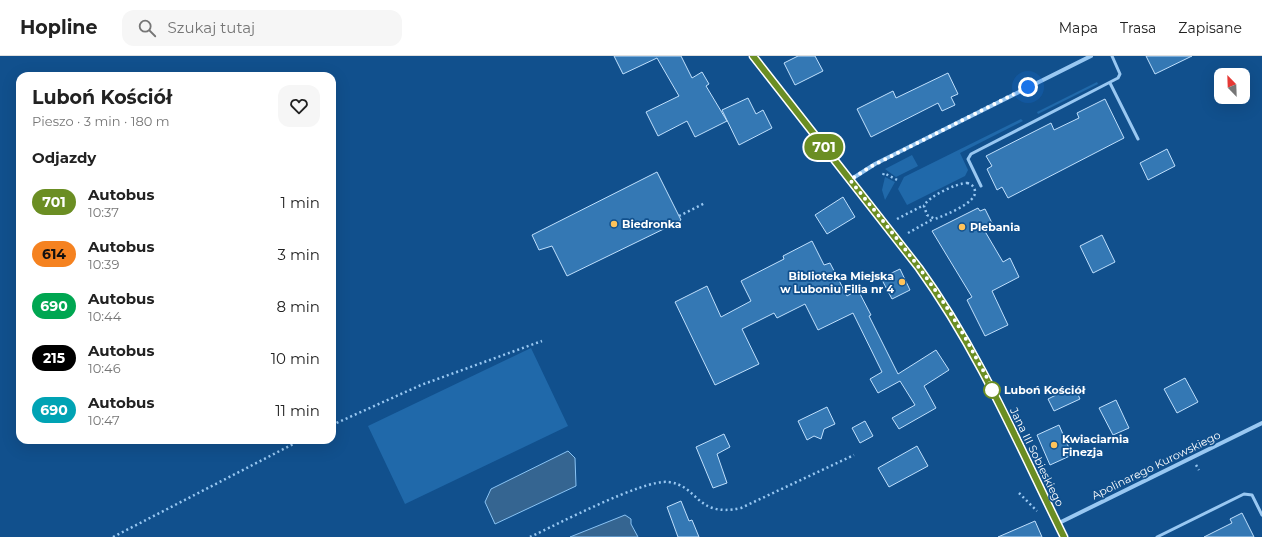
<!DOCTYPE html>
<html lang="pl">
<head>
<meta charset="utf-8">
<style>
  :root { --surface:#fff; --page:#f6f6f6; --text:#222; --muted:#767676; --line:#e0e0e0 }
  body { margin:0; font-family:Montserrat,sans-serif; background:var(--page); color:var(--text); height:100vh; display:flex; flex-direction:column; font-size:15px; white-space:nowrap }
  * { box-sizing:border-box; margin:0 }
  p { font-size:13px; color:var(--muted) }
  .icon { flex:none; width:22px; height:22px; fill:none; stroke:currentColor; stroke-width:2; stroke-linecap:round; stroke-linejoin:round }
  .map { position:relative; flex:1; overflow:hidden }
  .side { position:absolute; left:16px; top:16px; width:320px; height:372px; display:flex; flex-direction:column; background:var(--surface); border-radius:12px; box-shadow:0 4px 16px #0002 }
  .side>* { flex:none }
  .badge { padding:0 8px; border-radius:13px; font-size:14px; line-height:26px }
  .needle { width:26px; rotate:337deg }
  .controls { position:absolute; left:1214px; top:12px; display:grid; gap:8px }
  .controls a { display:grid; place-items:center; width:36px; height:36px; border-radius:8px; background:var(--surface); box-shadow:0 4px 16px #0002; font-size:20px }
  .you { position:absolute; width:20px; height:20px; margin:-10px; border:3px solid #fff; border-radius:50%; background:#1a73e8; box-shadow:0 0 0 6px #1a73e833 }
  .map>.badge { position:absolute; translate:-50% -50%; box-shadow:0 0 0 2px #fff }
  h2 { padding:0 16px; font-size:15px; line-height:36px }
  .round { display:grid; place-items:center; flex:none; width:42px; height:42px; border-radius:12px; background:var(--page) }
  .head { display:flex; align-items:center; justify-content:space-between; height:68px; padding:0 16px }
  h1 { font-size:19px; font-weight:700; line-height:30px }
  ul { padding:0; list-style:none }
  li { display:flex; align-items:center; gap:12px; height:52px; padding:0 16px }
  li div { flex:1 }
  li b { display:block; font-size:15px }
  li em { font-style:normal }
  li .badge { min-width:44px; font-weight:700; text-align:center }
  header { display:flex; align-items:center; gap:24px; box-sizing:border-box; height:56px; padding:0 20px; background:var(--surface); border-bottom:1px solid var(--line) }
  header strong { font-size:19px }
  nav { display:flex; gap:22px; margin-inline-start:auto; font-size:14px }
  .search { width:280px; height:36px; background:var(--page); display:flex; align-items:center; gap:10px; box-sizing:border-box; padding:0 14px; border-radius:12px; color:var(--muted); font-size:15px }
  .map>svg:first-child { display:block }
</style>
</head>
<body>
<header>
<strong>Hopline</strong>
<div class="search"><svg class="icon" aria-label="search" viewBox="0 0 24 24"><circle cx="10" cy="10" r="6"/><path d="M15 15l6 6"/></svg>Szukaj tutaj</div>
<nav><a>Mapa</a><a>Trasa</a><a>Zapisane</a></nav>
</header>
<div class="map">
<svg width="1262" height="481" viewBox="0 0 1262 481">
  <rect width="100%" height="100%" fill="#11508d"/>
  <path fill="#2069aa" d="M1097 26 1098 28 1038 58 1037 56Z
    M1021 63 1023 65 960 97 968 114 965 120 907 149 898 133 904 121Z
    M912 99 918 110 896 121 885 113Z
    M885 121 895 126 885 144 882 134Z
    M531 292 568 370 405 448 368 370Z"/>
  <path fill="#356591" stroke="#8ac4f5" d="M568 395 575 402 576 430 495 468 485 446 491 433Z
    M625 459 631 463V468L638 481H570Z"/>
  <path fill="#3478b4" stroke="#c0e0fd" d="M614 0H681L692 22 702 16 709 28 706 30 727 65 695 81 687 65 658 80 646 56 679 40 657 2 623 18Z
    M798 0H815L823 15 795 29 784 7Z
    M1146 0H1192L1155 18Z
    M948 17 958 38 951 41 955 49 942 55 938 47 871 81 857 53 893 35 896 42Z
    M748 42 756 58 763 54 772 72 739 89 722 54Z
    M1105 43 1124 82 1008 142 1002 131 997 134 987 113 992 110 986 100 1051 67 1054 74 1079 62 1077 57Z
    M1167 93 1175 110 1148 124 1140 107Z
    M657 116 681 164 674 168 567 220 552 190 539 194 532 179Z
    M843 141 855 161 827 178 815 159Z
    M978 152 980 155 985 153 992 167 983 172 1003 206 1010 202 1019 221 992 235 1008 269 985 280 967 244 972 241 932 175Z
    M1102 179 1115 206 1093 217 1080 190Z
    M812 185 824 209 830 207 847 240 858 234 871 259 869 260 898 318 936 294 949 314 924 330 936 352 899 373 892 362 915 349 900 325 878 337 870 323 882 316 853 257 818 274 805 248 777 262 774 257 742 273 759 308 715 329 675 246 707 230 721 261 751 245 741 225 784 203 783 200Z
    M900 213 910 234 892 243 881 222Z
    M1185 322 1198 346 1177 357 1164 333Z
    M1074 330 1080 343 1054 355 1048 343Z
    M1116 344 1129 372 1113 379 1099 352Z
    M827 351 835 368 824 373 821 383 814 380 807 384 798 365Z
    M865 365 873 380 860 387 852 372Z
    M1059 369 1072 399 1050 409 1037 379Z
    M724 378 730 391 717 398 727 427 713 432 696 391Z
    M917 390 928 410 889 431 878 412Z
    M681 445 689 465 692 464 699 481H678L667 451Z
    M1242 457 1254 481H1204L1232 467 1230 463Z
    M1035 465 1042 481H998Z"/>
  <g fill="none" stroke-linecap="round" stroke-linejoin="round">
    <path stroke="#99c8f2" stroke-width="2.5" stroke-dasharray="2 3" stroke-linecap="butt" d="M883 119 884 117 899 125
      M967 127C971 128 974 130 975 135 977 147 945 159 935 163L927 159 924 150C927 141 957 127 967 127Z
      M679 160 705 147
      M897 163 924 149
      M908 177 933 163
      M332 369 421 329 542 285
      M1196 409 1199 414
      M1019 437 1037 455
      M113 481 301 384
      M530 481C556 469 644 423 668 426 699 429 695 462 741 452L854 399"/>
    <path stroke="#99c8f2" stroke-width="3" d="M1110 27 1138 83
      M981 130 968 103 971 98 1118 22 1120 18 1112 0
      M1157 481 1244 438 1252 439 1262 459"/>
    <path stroke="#99c8f2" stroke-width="4" d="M850 124 875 108 1091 0
      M1057 468 1262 367"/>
    <path stroke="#99c8f2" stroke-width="7" d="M753 0 919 212C980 294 1019 390 1064 481"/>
  </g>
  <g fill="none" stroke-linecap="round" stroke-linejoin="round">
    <defs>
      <path id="line" d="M753 0 919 212C979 295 1019 390 1064 481"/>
    </defs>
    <use href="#line" stroke="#fff" stroke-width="9"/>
    <use href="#line" stroke="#6b8e23" stroke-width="6"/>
    <path stroke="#fff" stroke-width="4" stroke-dasharray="0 7.2" d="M992 334C988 321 979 308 973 296 940 233 894 179 850 124L870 111 1028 31"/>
  </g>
  <g fill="#ffc35a" stroke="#11508d" stroke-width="1.5">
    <circle cx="614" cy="168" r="4"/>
    <circle cx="962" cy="171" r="4"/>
    <circle cx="902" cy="226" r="4"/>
    <circle cx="1054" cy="389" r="4"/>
  </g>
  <circle fill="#fff" stroke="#6b8e23" stroke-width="2" cx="992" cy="334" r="8"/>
  <g text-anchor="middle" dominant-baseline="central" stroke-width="3.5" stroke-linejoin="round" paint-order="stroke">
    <g font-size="11" font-weight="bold" fill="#fff" stroke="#11508d" text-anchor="start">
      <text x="622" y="168">Biedronka</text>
      <text x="970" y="171">Plebania</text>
      <text x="894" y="220" text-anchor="end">Biblioteka Miejska<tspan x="894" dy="13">w Luboniu Filia nr 4</tspan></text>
      <text x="1062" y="383">Kwiaciarnia<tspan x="1062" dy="13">Finezja</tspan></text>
    </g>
    <g font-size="11" font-weight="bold" fill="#fff" stroke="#11508d" text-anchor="start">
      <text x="1004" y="334">Luboń Kościół</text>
    </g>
    <g font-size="11" fill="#fff" stroke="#11508d">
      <text transform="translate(1037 401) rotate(64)">Jana III Sobieskiego</text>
      <text transform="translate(1156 409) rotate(-26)">Apolinarego Kurowskiego</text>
    </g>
  </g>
</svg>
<div class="controls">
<a><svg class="needle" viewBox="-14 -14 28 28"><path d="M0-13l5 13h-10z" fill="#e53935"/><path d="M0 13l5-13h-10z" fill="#767676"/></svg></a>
</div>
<div class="you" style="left:1028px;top:31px"></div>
<b class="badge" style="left:824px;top:91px;background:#6b8e23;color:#fff">701</b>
<section class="side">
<div class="head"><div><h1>Luboń Kościół</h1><p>Pieszo · 3 min · 180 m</p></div><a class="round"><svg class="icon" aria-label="heart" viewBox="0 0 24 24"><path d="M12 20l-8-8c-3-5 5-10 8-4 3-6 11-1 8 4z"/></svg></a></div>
<h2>Odjazdy</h2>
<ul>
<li><span class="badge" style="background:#6b8e23;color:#fff">701</span><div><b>Autobus</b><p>10:37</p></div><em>1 min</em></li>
<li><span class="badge" style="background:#f58220;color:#111">614</span><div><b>Autobus</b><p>10:39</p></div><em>3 min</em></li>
<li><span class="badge" style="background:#00a651;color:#fff">690</span><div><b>Autobus</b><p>10:44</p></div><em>8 min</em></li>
<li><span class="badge" style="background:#000;color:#fff">215</span><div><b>Autobus</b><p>10:46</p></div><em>10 min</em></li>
<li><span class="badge" style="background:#00a3b4;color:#fff">690</span><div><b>Autobus</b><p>10:47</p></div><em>11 min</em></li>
</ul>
</section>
</div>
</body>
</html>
